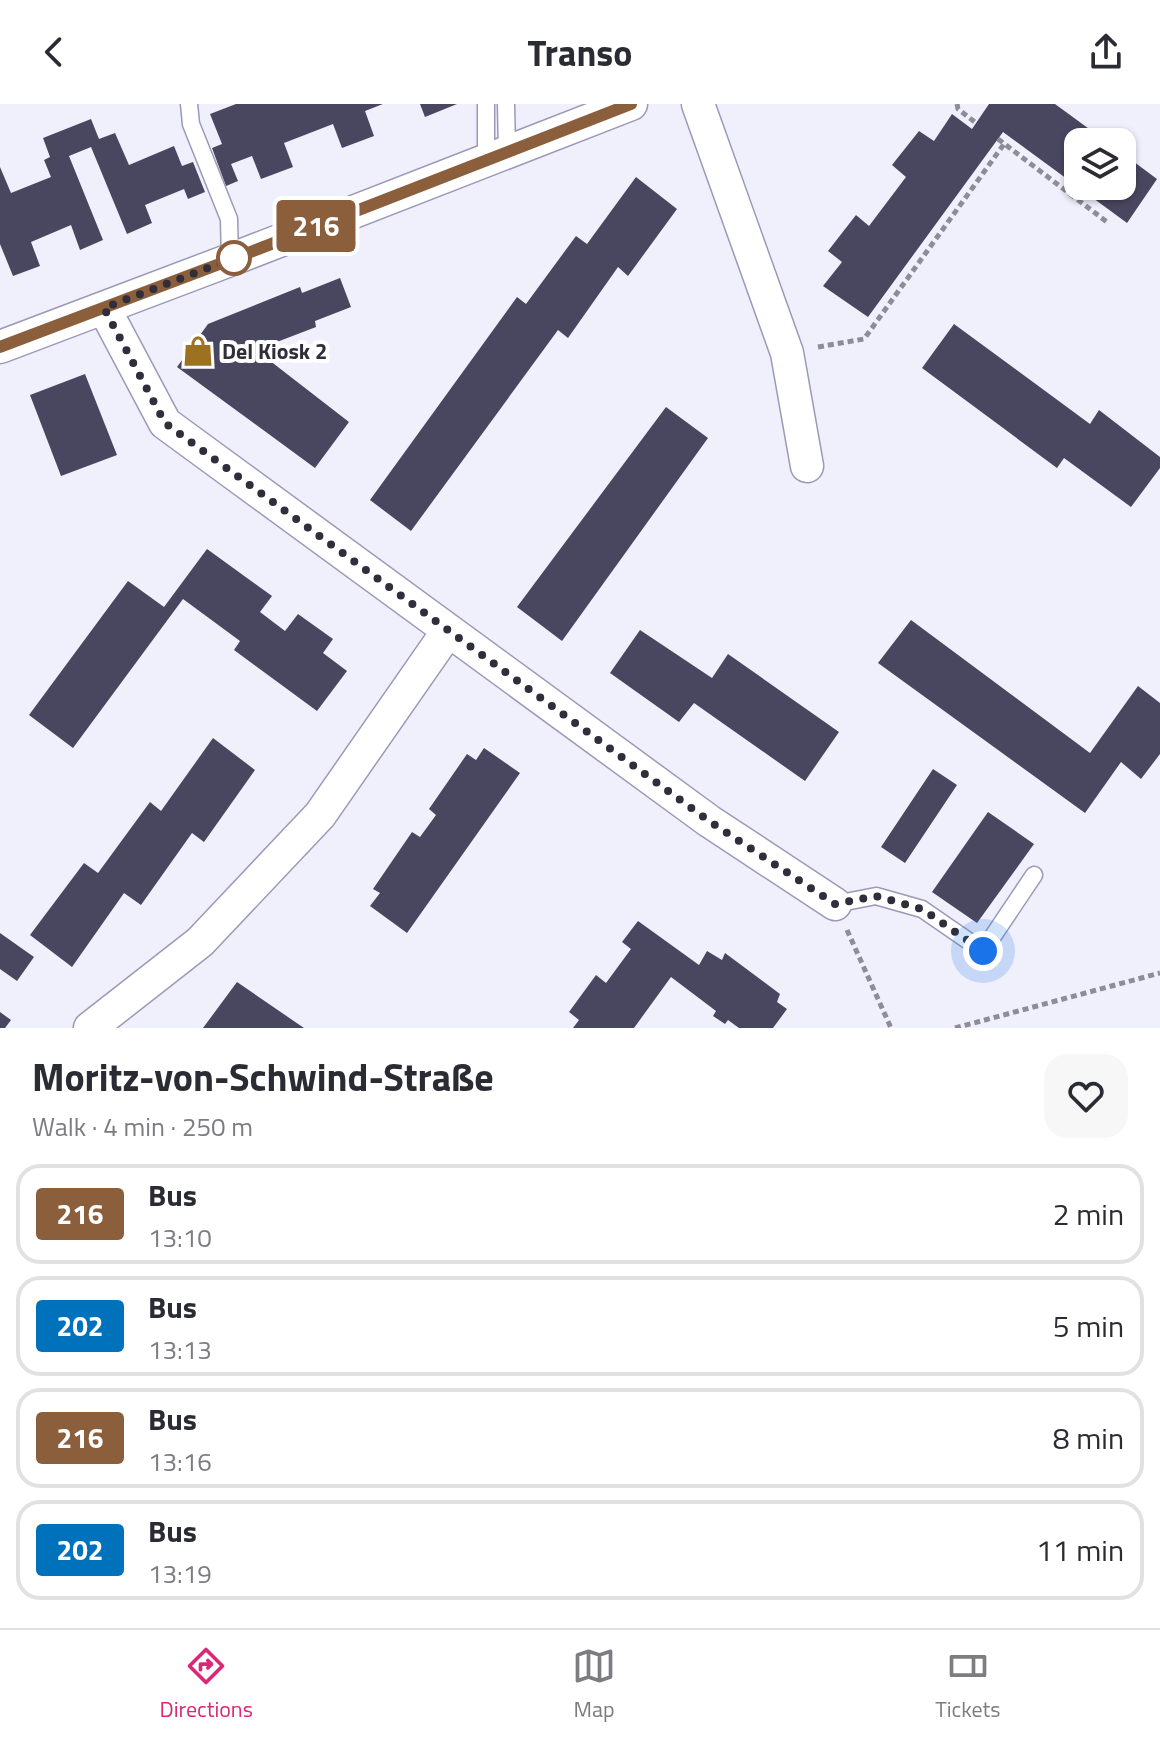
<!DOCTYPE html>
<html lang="en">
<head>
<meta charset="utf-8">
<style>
  :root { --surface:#fff; --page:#f7f7f7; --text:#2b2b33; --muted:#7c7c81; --line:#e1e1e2; --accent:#db2777 }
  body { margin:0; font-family:"Titillium Web",sans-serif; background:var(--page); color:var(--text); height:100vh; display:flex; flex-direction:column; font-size:30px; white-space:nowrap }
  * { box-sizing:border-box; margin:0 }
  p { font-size:26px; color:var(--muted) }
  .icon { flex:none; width:44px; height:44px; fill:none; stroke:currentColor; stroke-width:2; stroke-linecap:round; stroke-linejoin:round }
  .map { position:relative; height:924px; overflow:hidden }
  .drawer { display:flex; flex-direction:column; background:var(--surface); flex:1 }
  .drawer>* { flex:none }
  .badge { padding:0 16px; border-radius:6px; font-size:28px; line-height:52px }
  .controls { position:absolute; left:1064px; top:24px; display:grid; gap:16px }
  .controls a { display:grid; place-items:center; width:72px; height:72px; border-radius:16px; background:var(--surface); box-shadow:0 2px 6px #0004; font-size:40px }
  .you { position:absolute; width:40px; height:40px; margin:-20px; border:6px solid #fff; border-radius:50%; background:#1a73e8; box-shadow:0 0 0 12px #1a73e833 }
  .map>.badge { position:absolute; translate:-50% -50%; box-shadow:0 0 0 4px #fff }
  .round { display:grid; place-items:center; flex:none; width:84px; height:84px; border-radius:24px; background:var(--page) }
  .headline { display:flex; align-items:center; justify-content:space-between; height:136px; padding:0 32px }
  h1 { font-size:38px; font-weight:700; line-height:60px }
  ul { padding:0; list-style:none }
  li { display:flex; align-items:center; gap:24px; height:100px; margin:0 16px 12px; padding:0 16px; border:4px solid var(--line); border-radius:24px }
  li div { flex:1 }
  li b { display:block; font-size:30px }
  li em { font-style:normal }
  li .badge { min-width:88px; font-weight:700; text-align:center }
  header { display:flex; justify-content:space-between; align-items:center; height:104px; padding:0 32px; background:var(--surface); font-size:36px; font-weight:700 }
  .dock { display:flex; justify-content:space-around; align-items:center; height:112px; border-top:2px solid var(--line); background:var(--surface); font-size:22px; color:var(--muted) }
  .dock a { display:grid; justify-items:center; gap:4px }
  .dock .active { color:var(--accent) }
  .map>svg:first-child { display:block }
</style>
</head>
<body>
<header><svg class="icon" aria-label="back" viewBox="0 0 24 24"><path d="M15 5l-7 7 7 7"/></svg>Transo<svg class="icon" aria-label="share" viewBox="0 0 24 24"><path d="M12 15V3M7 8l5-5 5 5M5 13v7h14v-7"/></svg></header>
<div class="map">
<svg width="1160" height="924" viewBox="0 0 1160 924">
  <rect width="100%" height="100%" fill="#f0effc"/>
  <path fill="#494660" d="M236 0H383L365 7 374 32 342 44 333 20 284 39 293 63 261 75 252 52 231 60 238 77 226 82 212 44 222 40 210 10Z
    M420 0H457L425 13Z
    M989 0H1055L1107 38H1078V82H1122V49L1157 75 1127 119 1003 28 868 213 823 182 842 158 828 147 856 111 869 122 906 73 892 61 919 27 934 37 952 10 972 25Z
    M91 15 99 35 115 29 129 61 174 42 182 62 193 58 205 88 188 95 184 85 145 101 152 119 127 130 91 43 69 52 103 136 80 146 71 121 31 138 40 162 13 172 0 140V63L11 89 51 73 44 56 50 53 43 34Z
    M636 73 677 105 628 172 618 163 568 234 558 226 411 427 370 396 517 193 526 200 576 132 587 140Z
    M340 174 351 203 315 217 316 223 256 246 349 318 315 364 177 263 208 220 300 183 302 189Z
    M954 220 1090 320 1099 306 1160 353V364L1131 403 1064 354 1057 364 922 264Z
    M85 270 117 351 61 372 30 291Z
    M666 303 708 334 562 537 517 503Z
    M207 445 272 492 260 508 285 527 298 510 333 535 323 549 347 567 317 607 234 546 240 537 183 495 73 644 29 611 128 477 164 503Z
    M911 516 1090 649 1138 582 1160 599V650L1141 675 1121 658 1085 709 878 559Z
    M640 526 712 574 728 550 839 628 805 677 694 599 679 618 610 569Z
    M213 634 255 666 204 738 192 729 141 801 124 789 72 863 30 831 84 759 98 769 150 698 161 707Z
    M484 644 520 669 407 829 370 802 380 789 373 785 412 728 420 733 436 711 429 705 467 650 476 656Z
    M933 665 957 681 905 759 881 743Z
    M988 708 1034 740 977 819 932 788Z
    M638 817 699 861 707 847 722 856 725 849 780 890 777 898 787 905 773 924H739L728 916 725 920 713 912 716 907 671 873 634 924H573L579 916 569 908 596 871 606 879 631 845 622 838Z
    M0 829 34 853 17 877 0 865Z
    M237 878 304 924H203Z
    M0 908 11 916 5 924H0Z"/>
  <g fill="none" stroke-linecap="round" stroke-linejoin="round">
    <defs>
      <path id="lane" d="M189 0 191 20 229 115 230 156
        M486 0V56
        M506 0 507 48
        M835 800 876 792 922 805 983 847 1034 771"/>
      <path id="street" d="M698 0 787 249 807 362
        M104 204 165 319 709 717 835 800
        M0 243 230 156 631 0
        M90 924 200 838 320 711 448 527"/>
    </defs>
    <use href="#lane" stroke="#9b99b7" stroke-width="19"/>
    <use href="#street" stroke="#9b99b7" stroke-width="35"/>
    <path stroke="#8d8c98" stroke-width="5" stroke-dasharray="6 4" stroke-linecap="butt" d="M957 0 958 5 976 19
      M998 35 1107 118
      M818 243 864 235 1004 40
      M847 826 891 924
      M955 924 1160 869"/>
    <use href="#lane" stroke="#fff" stroke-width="16"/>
    <use href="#street" stroke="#fff" stroke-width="32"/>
  </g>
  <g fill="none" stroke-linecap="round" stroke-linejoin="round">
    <defs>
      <path id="line" d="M0 243 230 156 631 0"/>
    </defs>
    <use href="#line" stroke="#fff" stroke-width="18"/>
    <use href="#line" stroke="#8b5e3c" stroke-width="12"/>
    <path stroke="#2f2e3a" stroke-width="8" stroke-dasharray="0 14.4" d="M234 154 104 204 165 319 709 717 835 800 876 792 922 805 983 847"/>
  </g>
  <defs>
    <symbol id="shop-bare" viewBox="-9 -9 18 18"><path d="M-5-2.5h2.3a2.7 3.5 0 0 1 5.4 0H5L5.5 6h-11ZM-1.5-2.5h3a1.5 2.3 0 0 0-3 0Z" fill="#9c7120" stroke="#fefefe" stroke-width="2.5" paint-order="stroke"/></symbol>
  </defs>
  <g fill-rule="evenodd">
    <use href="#shop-bare" x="176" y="225" width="44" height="44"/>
  </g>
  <circle fill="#fff" stroke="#8b5e3c" stroke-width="4" cx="234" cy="154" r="16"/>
  <g text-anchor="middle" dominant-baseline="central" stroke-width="8" stroke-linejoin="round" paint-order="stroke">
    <g font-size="22" font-weight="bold" fill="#2f2e3a" stroke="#fefefe" text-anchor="start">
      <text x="222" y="247">Del Kiosk 2</text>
    </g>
  </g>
</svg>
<div class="controls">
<a><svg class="icon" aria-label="layers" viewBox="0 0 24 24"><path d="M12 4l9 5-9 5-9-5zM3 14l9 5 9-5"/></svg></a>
</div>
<div class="you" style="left:983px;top:847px"></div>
<b class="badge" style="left:316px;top:122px;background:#8b5e3c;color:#fff">216</b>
</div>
<section class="drawer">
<div class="headline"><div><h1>Moritz-von-Schwind-Straße</h1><p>Walk · 4 min · 250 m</p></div><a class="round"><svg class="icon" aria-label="heart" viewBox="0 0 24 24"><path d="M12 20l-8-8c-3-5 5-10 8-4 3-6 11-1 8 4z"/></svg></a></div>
<ul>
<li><span class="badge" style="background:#8b5e3c;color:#fff">216</span><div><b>Bus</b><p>13:10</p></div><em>2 min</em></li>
<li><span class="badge" style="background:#0072bc;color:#fff">202</span><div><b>Bus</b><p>13:13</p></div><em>5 min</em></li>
<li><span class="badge" style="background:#8b5e3c;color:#fff">216</span><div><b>Bus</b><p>13:16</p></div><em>8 min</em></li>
<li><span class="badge" style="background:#0072bc;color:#fff">202</span><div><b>Bus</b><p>13:19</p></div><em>11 min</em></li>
</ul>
</section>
<nav class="dock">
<a class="active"><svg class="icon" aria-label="directions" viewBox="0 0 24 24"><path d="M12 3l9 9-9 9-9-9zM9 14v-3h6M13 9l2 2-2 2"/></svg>Directions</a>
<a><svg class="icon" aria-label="map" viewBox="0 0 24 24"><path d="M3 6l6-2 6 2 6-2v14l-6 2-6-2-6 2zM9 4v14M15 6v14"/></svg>Map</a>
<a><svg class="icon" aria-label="tickets" viewBox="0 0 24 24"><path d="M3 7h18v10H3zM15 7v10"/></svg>Tickets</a>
</nav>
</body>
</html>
